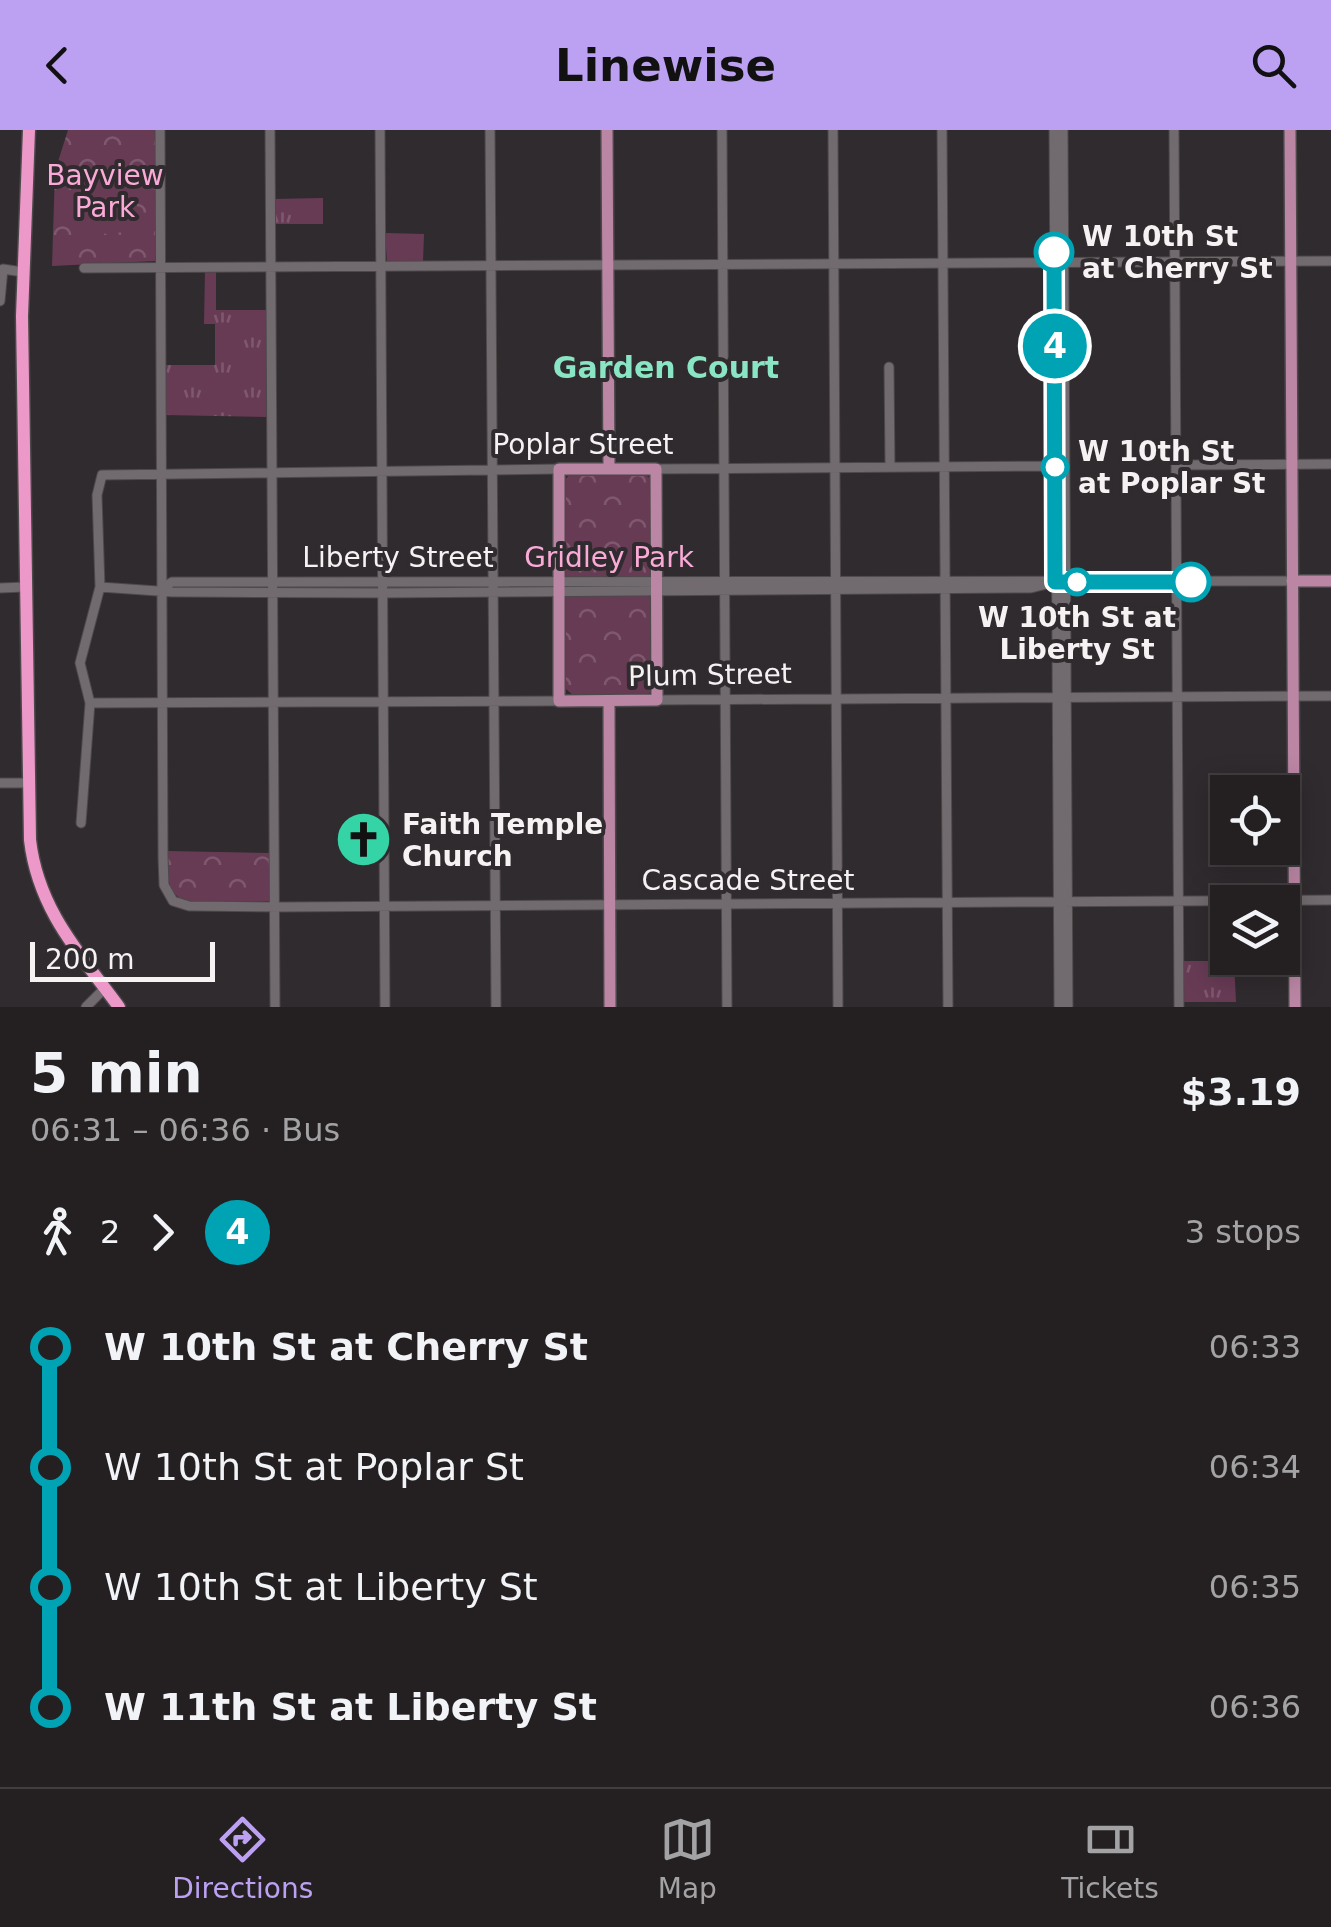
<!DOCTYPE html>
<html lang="en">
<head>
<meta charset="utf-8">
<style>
  :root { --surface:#242022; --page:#302d2f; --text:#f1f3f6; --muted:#a3a3a5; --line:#413e40; --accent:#bca0f2 }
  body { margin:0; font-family:"DejaVu Sans",sans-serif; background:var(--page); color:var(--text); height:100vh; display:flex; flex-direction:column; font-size:38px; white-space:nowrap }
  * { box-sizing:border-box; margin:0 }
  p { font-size:32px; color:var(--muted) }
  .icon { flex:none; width:55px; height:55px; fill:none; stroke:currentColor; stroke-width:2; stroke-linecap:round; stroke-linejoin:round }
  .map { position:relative; height:877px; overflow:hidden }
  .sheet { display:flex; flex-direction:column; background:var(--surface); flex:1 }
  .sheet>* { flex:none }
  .badge { padding:0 20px; border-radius:32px; font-size:35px; line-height:65px }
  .fabs { position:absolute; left:1210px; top:645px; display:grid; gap:20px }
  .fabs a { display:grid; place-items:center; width:90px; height:90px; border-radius:0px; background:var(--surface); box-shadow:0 5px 25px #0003,0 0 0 2px var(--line); font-size:50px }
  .scale { position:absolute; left:30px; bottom:25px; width:185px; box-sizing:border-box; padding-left:10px; border:5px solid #f6f2f4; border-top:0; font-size:28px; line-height:35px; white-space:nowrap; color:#f6f2f4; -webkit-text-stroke:8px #302b2e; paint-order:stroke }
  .map>.badge { position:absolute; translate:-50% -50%; box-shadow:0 0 0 5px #fff }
  .legs { display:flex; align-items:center; gap:15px; height:110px; padding:0 30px; font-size:32px }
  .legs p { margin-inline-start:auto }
  .head { display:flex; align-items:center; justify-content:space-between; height:170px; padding:0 30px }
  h1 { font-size:55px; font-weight:700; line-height:75px }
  ul { padding:0 30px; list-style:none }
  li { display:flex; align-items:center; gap:35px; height:120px; font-size:38px }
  li i { display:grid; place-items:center; width:15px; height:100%; margin:0 12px; background:currentColor }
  li i::after { content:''; width:25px; height:25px; margin:-12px; border:8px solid; border-radius:50%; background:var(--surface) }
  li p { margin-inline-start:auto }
  li:first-child i { background:linear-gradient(#0000 50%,currentColor 0) }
  li:last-child i { background:linear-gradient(currentColor 50%,#0000 0) }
  header { display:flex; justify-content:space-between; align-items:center; height:130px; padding:0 30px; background:var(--accent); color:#111; font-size:45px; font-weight:700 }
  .tabs { display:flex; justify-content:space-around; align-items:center; height:140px; border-top:2px solid var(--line); background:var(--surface); font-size:28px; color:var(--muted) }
  .tabs a { display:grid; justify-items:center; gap:5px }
  .tabs .active { color:var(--accent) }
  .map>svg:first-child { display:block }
</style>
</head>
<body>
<header><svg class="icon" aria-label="back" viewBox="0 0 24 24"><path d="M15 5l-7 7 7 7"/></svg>Linewise<svg class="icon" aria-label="search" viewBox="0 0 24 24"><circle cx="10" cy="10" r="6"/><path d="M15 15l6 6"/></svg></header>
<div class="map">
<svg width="1331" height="877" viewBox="0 0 1331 877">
  <defs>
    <pattern id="grass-tufts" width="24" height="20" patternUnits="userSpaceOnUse" patternTransform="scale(2.5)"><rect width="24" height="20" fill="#683b55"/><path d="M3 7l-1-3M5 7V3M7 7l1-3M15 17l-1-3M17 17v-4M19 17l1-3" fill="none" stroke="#7e586e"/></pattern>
    <pattern id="park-crowns" width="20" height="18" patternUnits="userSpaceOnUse" patternTransform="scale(2.5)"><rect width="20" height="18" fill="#683b55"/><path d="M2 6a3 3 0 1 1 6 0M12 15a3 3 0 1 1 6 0" fill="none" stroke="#7e586e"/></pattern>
  </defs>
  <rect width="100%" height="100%" fill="#302b2e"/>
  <path fill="url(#grass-tufts)" d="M323 68V94H274V69Z
    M385 103 424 104 423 132 387 131Z
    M205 141 216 142V180H267V287L165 285V235H215V194H204Z
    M1184 831H1234L1236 872H1184Z"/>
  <path fill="url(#park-crowns)" d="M68 0H155V131L52 136 55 41Z
    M570 344H644L651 349 652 561 648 564 573 565 566 559 564 351Z
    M167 721 270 723V771L188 773C164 762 168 744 167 721Z"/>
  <path fill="#683b55" d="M137 43V101L76 106C74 68 100 44 137 43Z"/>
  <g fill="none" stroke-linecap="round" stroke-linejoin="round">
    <defs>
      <path id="minor" d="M160 0 163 727 164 755 173 771 189 776 281 777 1331 770
        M270 0 275 877
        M380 0 385 877
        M490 0 496 877
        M722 0 727 877
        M833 0 838 877
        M942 0 948 877
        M1054 0 1059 877
        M1063 0 1068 877
        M1174 0 1179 877
        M84 138 1331 131
        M0 171 3 139 23 142
        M889 237 890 337
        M1176 335 1331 334
        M656 339 1057 336
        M100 457 172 462 383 463 1031 458 1055 452
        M0 458 25 457
        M163 458 172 452 1292 451
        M657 570 1331 566
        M90 573 559 571
        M0 653H29
        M81 693 90 573 80 533 100 457 97 365 102 345 559 339
        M86 877 105 858"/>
      <path id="major" d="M607 0 609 339
        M1290 0 1295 877
        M559 339H656L657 570 559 571Z
        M1292 451H1331
        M609 571 610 877"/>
      <path id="highway" d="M29 0 22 186 30 710C38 779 79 823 119 877"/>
    </defs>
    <use href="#minor" stroke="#4d494b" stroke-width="11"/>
    <use href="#major" stroke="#4d494b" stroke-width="14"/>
    <use href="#highway" stroke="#4d494b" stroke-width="15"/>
    <use href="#minor" stroke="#716a6e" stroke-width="9"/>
    <use href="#major" stroke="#bb86a4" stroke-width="11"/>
    <use href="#highway" stroke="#ec98c8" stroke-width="12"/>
  </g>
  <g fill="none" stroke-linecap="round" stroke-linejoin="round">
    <defs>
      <path id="line-1" d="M1054 122 1055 452H1191"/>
    </defs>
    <use href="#line-1" stroke="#fff" stroke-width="22"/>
    <use href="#line-1" stroke="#00a3b4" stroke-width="15"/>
  </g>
  <defs>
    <symbol id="church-disc" viewBox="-11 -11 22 22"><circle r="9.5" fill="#35d4a7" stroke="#302b2e"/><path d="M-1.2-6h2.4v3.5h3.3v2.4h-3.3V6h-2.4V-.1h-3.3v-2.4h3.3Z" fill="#111"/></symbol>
  </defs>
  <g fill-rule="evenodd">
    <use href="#church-disc" x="332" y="678" width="63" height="63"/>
  </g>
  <g fill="#fff" stroke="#00a3b4" stroke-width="5">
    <circle cx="1054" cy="122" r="18"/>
    <circle cx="1055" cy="337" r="12"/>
    <circle cx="1077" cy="452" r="12"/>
    <circle cx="1191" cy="452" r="18"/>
  </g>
  <g text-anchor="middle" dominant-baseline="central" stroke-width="8" stroke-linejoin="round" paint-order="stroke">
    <g font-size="28" fill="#f9aad7" stroke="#302b2e">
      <text x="105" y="45">Bayview<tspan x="105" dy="32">Park</tspan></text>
      <text x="609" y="427">Gridley Park</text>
    </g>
    <g font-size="28" font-weight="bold" fill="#f6f2f4" stroke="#302b2e" text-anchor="start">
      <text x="1082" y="106">W 10th St<tspan x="1082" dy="32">at Cherry St</tspan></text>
      <text x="1078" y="321">W 10th St<tspan x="1078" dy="32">at Poplar St</tspan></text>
      <text x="1077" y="487" text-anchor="middle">W 10th St at<tspan x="1077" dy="32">Liberty St</tspan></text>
    </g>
    <g font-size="28" fill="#f6f2f4" stroke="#302b2e">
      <text x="583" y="314">Poplar Street</text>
      <text x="398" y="427">Liberty Street</text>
      <text transform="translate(710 545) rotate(-1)">Plum Street</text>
      <text x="748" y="750">Cascade Street</text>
    </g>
    <g font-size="28" font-weight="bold" fill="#f6f2f4" stroke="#302b2e" text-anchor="start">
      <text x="402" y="694">Faith Temple<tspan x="402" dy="32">Church</tspan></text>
    </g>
    <g font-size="30" font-weight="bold" fill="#8ae5c4" stroke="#302b2e">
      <text x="666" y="237">Garden Court</text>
    </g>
  </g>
</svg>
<div class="fabs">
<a><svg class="icon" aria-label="locate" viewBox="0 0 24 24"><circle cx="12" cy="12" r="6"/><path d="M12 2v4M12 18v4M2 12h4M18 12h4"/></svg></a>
<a><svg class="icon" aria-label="layers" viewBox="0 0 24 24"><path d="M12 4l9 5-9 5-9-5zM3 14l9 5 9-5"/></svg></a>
</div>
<div class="scale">200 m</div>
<b class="badge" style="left:1055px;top:216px;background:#00a3b4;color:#fff">4</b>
</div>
<section class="sheet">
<div class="head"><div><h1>5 min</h1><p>06:31 – 06:36 · Bus</p></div><b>$3.19</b></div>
<div class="legs"><svg class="icon" aria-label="walk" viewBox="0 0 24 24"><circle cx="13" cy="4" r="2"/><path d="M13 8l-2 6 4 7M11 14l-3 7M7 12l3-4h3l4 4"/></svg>2<svg class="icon" aria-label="forward" viewBox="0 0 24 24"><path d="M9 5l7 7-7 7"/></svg><b class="badge" style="background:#00a3b4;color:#fff">4</b><p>3 stops</p></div>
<ul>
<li><i style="color:#00a3b4"></i><b>W 10th St at Cherry St</b><p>06:33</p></li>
<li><i style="color:#00a3b4"></i><span>W 10th St at Poplar St</span><p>06:34</p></li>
<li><i style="color:#00a3b4"></i><span>W 10th St at Liberty St</span><p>06:35</p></li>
<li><i style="color:#00a3b4"></i><b>W 11th St at Liberty St</b><p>06:36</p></li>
</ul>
</section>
<nav class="tabs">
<a class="active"><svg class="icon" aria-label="directions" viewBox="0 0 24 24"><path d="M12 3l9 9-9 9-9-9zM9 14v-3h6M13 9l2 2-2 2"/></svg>Directions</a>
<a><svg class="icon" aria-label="map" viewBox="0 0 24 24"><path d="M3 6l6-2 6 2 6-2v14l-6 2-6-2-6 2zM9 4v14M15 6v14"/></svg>Map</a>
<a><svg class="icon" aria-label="tickets" viewBox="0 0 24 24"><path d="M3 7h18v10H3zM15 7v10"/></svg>Tickets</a>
</nav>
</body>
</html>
